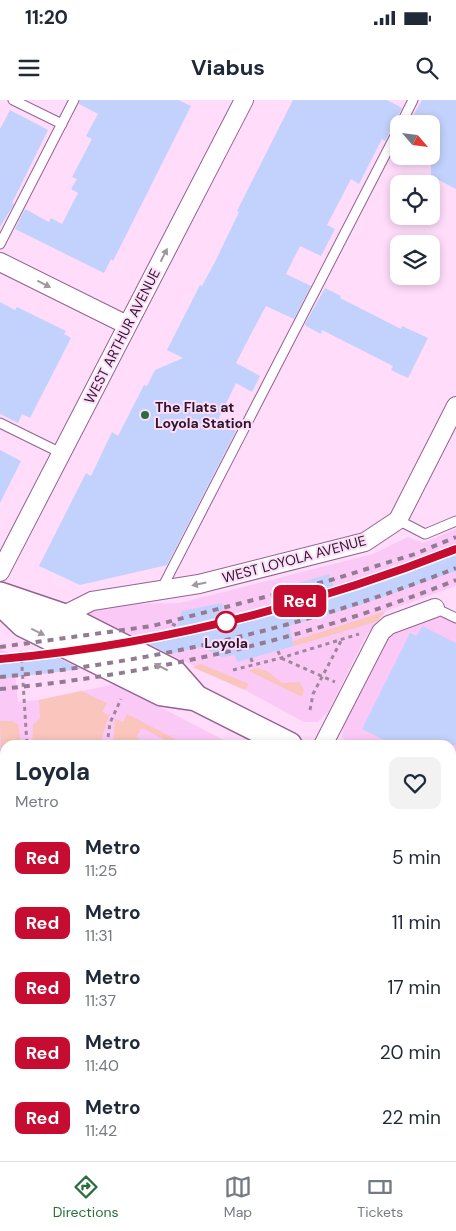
<!DOCTYPE html>
<html lang="en">
<head>
<meta charset="utf-8">
<style>
  :root { --surface:#fff; --page:#f2f2f3; --text:#1f2937; --muted:#747a83; --line:#e0e1e3; --accent:#296f3b }
  body { margin:0; font-family:"DM Sans",sans-serif; background:var(--page); color:var(--text); height:100vh; display:flex; flex-direction:column; font-size:19px; white-space:nowrap }
  * { box-sizing:border-box; margin:0 }
  p { font-size:16px; color:var(--muted) }
  .icon { flex:none; width:28px; height:28px; fill:none; stroke:currentColor; stroke-width:2; stroke-linecap:round; stroke-linejoin:round }
  .map { position:relative; flex:1; overflow:hidden }
  .drawer { position:absolute; left:0px; top:640px; width:456px; height:421px; display:flex; flex-direction:column; background:var(--surface); border-radius:15px 15px 0 0; box-shadow:0 2px 8px #0003 }
  .drawer>* { flex:none }
  .badge { padding:0 10px; border-radius:8px; font-size:18px; line-height:32px }
  .needle { width:32px; rotate:118deg }
  .tools { position:absolute; left:390px; top:15px; display:grid; gap:10px }
  .tools a { display:grid; place-items:center; width:50px; height:50px; border-radius:10px; background:var(--surface); box-shadow:0 2px 8px #0003; font-size:25px }
  .map>.badge { position:absolute; translate:-50% -50%; box-shadow:0 0 0 2px #fff }
  .round { display:grid; place-items:center; flex:none; width:52px; height:52px; border-radius:10px; background:var(--page) }
  .head { display:flex; align-items:center; justify-content:space-between; height:85px; padding:0 15px }
  h1 { font-size:24px; font-weight:700; line-height:38px }
  ul { padding:0; list-style:none }
  li { display:flex; align-items:center; gap:15px; height:65px; padding:0 15px }
  li div { flex:1 }
  li b { display:block; font-size:19px }
  li em { font-style:normal }
  li .badge { min-width:55px; font-weight:700; text-align:center }
  .status { display:flex; justify-content:space-between; align-items:center; height:35px; padding:0 25px; background:var(--surface); direction:ltr }
  .status svg { height:14px; fill:currentColor }
  header { display:flex; justify-content:space-between; align-items:center; height:65px; padding:0 15px; background:var(--surface); font-size:22px; font-weight:700 }
  .tabs { display:flex; justify-content:space-around; align-items:center; height:70px; border-top:1px solid var(--line); background:var(--surface); font-size:14px; color:var(--muted) }
  .tabs a { display:grid; justify-items:center; gap:2px }
  .tabs .on { color:var(--accent) }
  .map>svg:first-child { display:block }
</style>
</head>
<body>
<div class="status"><b>11:20</b><svg viewBox="0 0 49 12"><path d="M0 12V9h3v3zM5 12V6h3v6zM10 12V3h3v9zM15 12V0h3v12zM26 1h20v11H26zM47 4h2v5h-2z"/></svg></div>
<header><svg class="icon" aria-label="menu" viewBox="0 0 24 24"><path d="M4 6h16M4 12h16M4 18h16"/></svg>Viabus<svg class="icon" aria-label="search" viewBox="0 0 24 24"><circle cx="10" cy="10" r="6"/><path d="M15 15l6 6"/></svg></header>
<div class="map">
<svg width="456" height="1061" viewBox="0 0 456 1061">
  <rect width="100%" height="100%" fill="#fedcfa"/>
  <path fill="#fbc9f6" d="M456 429V486L386 511 366 536 328 612 318 622H304L245 590 87 515 86 512 89 510 121 504 180 503 373 454 408 437 423 443Z
    M435 508 456 518V697L451 695V645H351L342 637 343 627 384 543 391 534Z
    M0 549 13 554 18 602 39 600 116 584 233 645H5V1056H116L113 1061H0Z
    M451 753 456 755V933L451 931Z
    M174 1056H294L292 1061H184Z"/>
  <path fill="#fac5bc" d="M386 511 376 522 294 546 293 541Z
    M201 564 249 584 245 590 192 567Z
    M255 568 267 571 282 583 299 582 304 589 302 597 249 571Z
    M81 591 107 603 102 612 109 615 100 645H32L33 625 40 618 39 600Z
    M127 614 187 645H165L167 641 142 628 136 637 142 641 139 645H113L115 619 123 622Z
    M0 621H12L18 624 21 645H5L4 746Z
    M451 818 456 819V882L451 880Z
    M17 1056H78L76 1061H28Z"/>
  <path fill="#c3d2fc" d="M80 0H178L191 6 113 161 111 159 104 173 15 129 25 109 49 122 51 118 62 124 78 93 71 89 77 79 72 77 92 39 86 36 98 14 79 4Z
    M293 0H387L402 8 385 41 382 39 359 84 351 79 327 125 335 129 321 156 300 146 286 174 311 186 294 219 266 206 252 232 236 263 260 276 252 292 236 283 217 322 236 331 167 465 80 485 39 466 86 373 91 376 112 332 118 336 144 285 147 286 155 270 183 258 167 250 200 185 202 186 216 160 239 112 237 111Z
    M422 0H456V89L431 76V24H408Z
    M10 10 48 30 12 103 14 104 0 127V29Z
    M325 188 341 196 340 198 401 229 402 226 428 238 408 278 391 270 393 266 322 230 321 234 306 226 305 224Z
    M0 202 15 210 17 207 66 231 64 234 71 238 30 318 22 314 18 323 0 314Z
    M0 350 21 361 0 403Z
    M456 447V471L354 507 289 526 294 546 237 562 235 555 222 557 201 547 169 554 137 538 176 530 182 511 222 503 225 518 278 505 275 490 329 474 335 490Z
    M422 526 456 543V645H394L362 629 410 533 417 536Z
    M46 552 81 569 0 579V557Z"/>
  <g fill="none" stroke-linecap="round" stroke-linejoin="round">
    <defs>
      <path id="service" d="M13 0 62 24
        M401 24 413 0
        M0 144 74 0
        M0 323 61 353
        M398 420 425 434 456 421
        M161 490 399 28
        M435 508 456 518
        M451 935 456 937
        M296 1061 299 1056"/>
      <path id="pedestrian" d="M0 1057 10 1061"/>
      <path id="minor" d="M0 162 127 225
        M0 472 244 0
        M62 516 92 501 199 484 365 442 398 420 456 306
        M323 645 381 532 389 525 435 508
        M109 1061 112 1056"/>
      <path id="secondary" d="M0 495 62 516 174 573 196 598
        M0 502 23 524 162 593 196 598 289 645
        M451 725 456 728"/>
    </defs>
    <use href="#service" stroke="#946291" stroke-width="11"/>
    <use href="#pedestrian" stroke="#946291" stroke-width="16"/>
    <use href="#minor" stroke="#946291" stroke-width="20"/>
    <use href="#secondary" stroke="#946291" stroke-width="28"/>
    <path stroke="#a1859f" stroke-width="3" stroke-dasharray="4 4" stroke-linecap="butt" d="M172 524 177 526
      M21 551 27 645
      M278 551 281 558 335 582
      M251 558 253 565
      M233 570 281 558 359 534
      M310 610 313 594 341 541
      M107 645 110 623 121 599
      M455 816H456
      M0 841 5 848
      M0 861 5 851"/>
    <use href="#service" stroke="#fff" stroke-width="9"/>
    <use href="#pedestrian" stroke="#fff" stroke-width="14"/>
    <use href="#minor" stroke="#fff" stroke-width="18"/>
    <use href="#secondary" stroke="#fff" stroke-width="25"/>
    <path stroke="#957a93" stroke-width="4" stroke-dasharray="6 6" stroke-linecap="butt" d="M0 547 152 526 331 480 415 454 456 437
      M0 559C156 545 311 507 456 449
      M0 577C156 562 310 526 456 468
      M0 589C155 574 311 538 456 480"/>
  </g>
  <defs><path id="oneway-solid" d="M-6-.8H1V-3.2L6.5 0L1 3.2V.8H-6Z" transform="scale(1.25)"/></defs>
  <g fill="#a0979f">
    <use href="#oneway-solid" transform="translate(164 155) rotate(-63)"/>
    <use href="#oneway-solid" transform="translate(44 184) rotate(27)"/>
    <use href="#oneway-solid" transform="translate(199 484) rotate(168)"/>
    <use href="#oneway-solid" transform="translate(38 532) rotate(26)"/>
    <use href="#oneway-solid" transform="translate(161 567) rotate(-153)"/>
  </g>
  <g fill="none" stroke-linecap="round" stroke-linejoin="round">
    <defs>
      <path id="line" d="M0 559C156 545 311 506 456 449"/>
    </defs>
    <use href="#line" stroke="#fff" stroke-width="11"/>
    <use href="#line" stroke="#c60c30" stroke-width="8"/>
  </g>
  <circle fill="#296f3b" stroke="#fedcfa" stroke-width="2" cx="145" cy="315" r="5"/>
  <circle fill="#fff" stroke="#c60c30" stroke-width="2.5" cx="226" cy="522" r="10"/>
  <g text-anchor="middle" dominant-baseline="central" stroke-width="4" stroke-linejoin="round" paint-order="stroke">
    <g font-size="14" fill="#2b172a" stroke="#fedcfa">
      <text transform="translate(122 236) rotate(-63)">WEST ARTHUR AVENUE</text>
      <text transform="translate(294 459) rotate(-15)">WEST LOYOLA AVENUE</text>
    </g>
    <g font-size="14" font-weight="bold" fill="#2b172a" stroke="#fedcfa" text-anchor="start">
      <text x="155" y="307">The Flats at<tspan x="155" dy="16">Loyola Station</tspan></text>
    </g>
    <g font-size="14" font-weight="bold" fill="#2b172a" stroke="#fedcfa">
      <text x="226" y="543">Loyola</text>
    </g>
  </g>
</svg>
<div class="tools">
<a><svg class="needle" viewBox="-14 -14 28 28"><path d="M0-13l5 13h-10z" fill="#e53935"/><path d="M0 13l5-13h-10z" fill="#747a83"/></svg></a>
<a><svg class="icon" aria-label="locate" viewBox="0 0 24 24"><circle cx="12" cy="12" r="6"/><path d="M12 2v4M12 18v4M2 12h4M18 12h4"/></svg></a>
<a><svg class="icon" aria-label="layers" viewBox="0 0 24 24"><path d="M12 4l9 5-9 5-9-5zM3 14l9 5 9-5"/></svg></a>
</div>
<b class="badge" style="left:300px;top:501px;background:#c60c30;color:#fff">Red</b>
<section class="drawer">
<div class="head"><div><h1>Loyola</h1><p>Metro</p></div><a class="round"><svg class="icon" aria-label="heart" viewBox="0 0 24 24"><path d="M12 20l-8-8c-3-5 5-10 8-4 3-6 11-1 8 4z"/></svg></a></div>
<ul>
<li><span class="badge" style="background:#c60c30;color:#fff">Red</span><div><b>Metro</b><p>11:25</p></div><em>5 min</em></li>
<li><span class="badge" style="background:#c60c30;color:#fff">Red</span><div><b>Metro</b><p>11:31</p></div><em>11 min</em></li>
<li><span class="badge" style="background:#c60c30;color:#fff">Red</span><div><b>Metro</b><p>11:37</p></div><em>17 min</em></li>
<li><span class="badge" style="background:#c60c30;color:#fff">Red</span><div><b>Metro</b><p>11:40</p></div><em>20 min</em></li>
<li><span class="badge" style="background:#c60c30;color:#fff">Red</span><div><b>Metro</b><p>11:42</p></div><em>22 min</em></li>
</ul>
</section>
</div>
<nav class="tabs">
<a class="on"><svg class="icon" aria-label="directions" viewBox="0 0 24 24"><path d="M12 3l9 9-9 9-9-9zM9 14v-3h6M13 9l2 2-2 2"/></svg>Directions</a>
<a><svg class="icon" aria-label="map" viewBox="0 0 24 24"><path d="M3 6l6-2 6 2 6-2v14l-6 2-6-2-6 2zM9 4v14M15 6v14"/></svg>Map</a>
<a><svg class="icon" aria-label="tickets" viewBox="0 0 24 24"><path d="M3 7h18v10H3zM15 7v10"/></svg>Tickets</a>
</nav>
</body>
</html>
